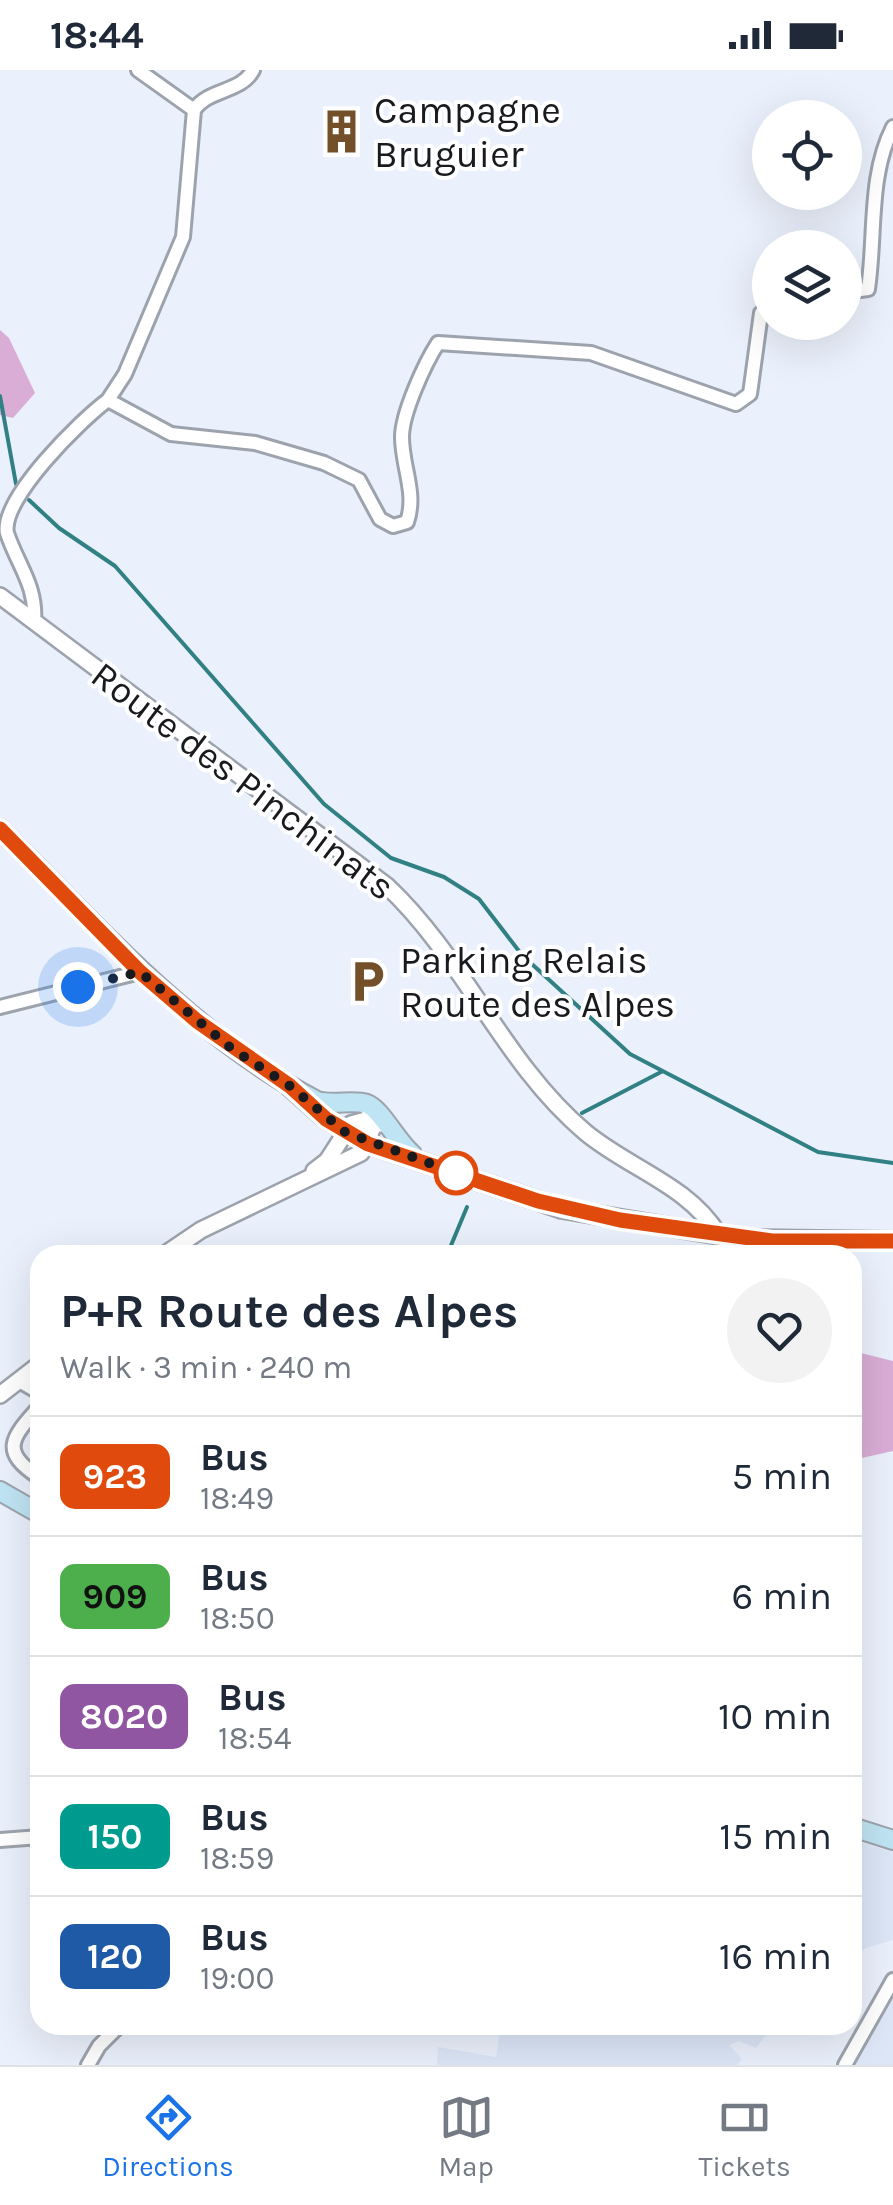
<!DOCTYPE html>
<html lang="en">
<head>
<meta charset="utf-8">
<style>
  :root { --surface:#fff; --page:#f2f2f3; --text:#1f2937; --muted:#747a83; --line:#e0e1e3; --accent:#1a73e8 }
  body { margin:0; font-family:Karla,sans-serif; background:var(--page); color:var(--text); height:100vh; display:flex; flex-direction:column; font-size:38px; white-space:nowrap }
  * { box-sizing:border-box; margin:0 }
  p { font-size:32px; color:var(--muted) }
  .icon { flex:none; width:55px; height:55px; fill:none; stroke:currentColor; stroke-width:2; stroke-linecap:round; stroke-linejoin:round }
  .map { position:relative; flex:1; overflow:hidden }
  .drawer { position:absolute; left:30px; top:1175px; width:832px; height:790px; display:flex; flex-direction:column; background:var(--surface); border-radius:30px; box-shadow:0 10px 40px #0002 }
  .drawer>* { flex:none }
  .badge { padding:0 20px; border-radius:15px; font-size:35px; line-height:65px }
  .controls { position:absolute; left:752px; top:30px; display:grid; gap:20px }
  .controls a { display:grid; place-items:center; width:110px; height:110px; border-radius:50%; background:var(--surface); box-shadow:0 10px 40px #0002; font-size:50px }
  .you { position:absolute; width:50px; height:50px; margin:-25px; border:8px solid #fff; border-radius:50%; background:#1a73e8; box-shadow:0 0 0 15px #1a73e833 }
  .map>.badge { position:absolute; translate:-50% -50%; box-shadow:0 0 0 5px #fff }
  .round { display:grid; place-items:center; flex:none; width:105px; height:105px; border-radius:52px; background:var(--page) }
  .summary { display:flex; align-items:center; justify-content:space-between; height:170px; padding:0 30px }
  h1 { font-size:48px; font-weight:700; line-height:75px }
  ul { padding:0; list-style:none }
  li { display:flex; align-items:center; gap:30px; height:120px; padding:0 30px; border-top:2px solid var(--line) }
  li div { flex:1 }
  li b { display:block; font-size:38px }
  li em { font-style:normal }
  li .badge { min-width:110px; font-weight:700; text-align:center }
  .status { display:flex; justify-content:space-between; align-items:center; height:70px; padding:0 50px; background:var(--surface); direction:ltr }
  .status svg { height:28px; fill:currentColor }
  .menu { display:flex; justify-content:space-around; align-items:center; height:140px; border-top:2px solid var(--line); background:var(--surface); font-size:28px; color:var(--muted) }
  .menu a { display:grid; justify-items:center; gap:5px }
  .menu .selected { color:var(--accent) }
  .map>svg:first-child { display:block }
</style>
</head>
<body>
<div class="status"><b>18:44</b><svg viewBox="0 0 49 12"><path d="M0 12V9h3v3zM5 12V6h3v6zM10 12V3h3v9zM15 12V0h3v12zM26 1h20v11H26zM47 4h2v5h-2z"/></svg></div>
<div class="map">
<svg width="893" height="1995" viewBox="0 0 893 1995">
  <rect width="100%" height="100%" fill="#ebf1fc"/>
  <path fill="#dce6f7" d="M853 1770 893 1782V1870L866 1878 853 1887Z
    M893 1929V1995H857L856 1993Z
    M501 1955H774L756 1978 739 1971 729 1975 742 1989 737 1995H437L438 1977 496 1987Z"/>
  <path fill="#daadd6" d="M0 260 9 268 35 323 13 348 0 345Z
    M853 1281 893 1291V1381L853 1390Z"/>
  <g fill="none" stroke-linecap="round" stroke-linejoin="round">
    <path stroke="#308084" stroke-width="4" d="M0 326 16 414
      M29 430 59 458 115 496 324 734 391 788 444 807 479 829 522 885 630 984 818 1082 893 1093
      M582 1043 661 1002
      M447 1185 467 1137"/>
    <defs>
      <path id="minor" d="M138 0 194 40
        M845 222 868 219C876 165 868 106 893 57
        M108 330 125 304 183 167 194 40C209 18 241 23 253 0
        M34 552C37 516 18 496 7 463 0 429 82 349 108 330L171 364 255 373 324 393 359 410 380 449 393 456 407 452C417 423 402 397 402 367 402 343 425 293 438 273L591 283 736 334 750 324 761 243 770 236
        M0 937 140 902
        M21 1312 40 1323
        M40 1336C10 1369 0 1382 40 1408
        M0 1770 40 1767
        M88 1995 99 1976 120 1955
        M845 1995 893 1910"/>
      <path id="tertiary" d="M0 526 387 816C464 888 504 994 585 1062 628 1098 688 1115 718 1164
        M314 1101 327 1091 351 1054 366 1050 381 1054
        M164 1185 201 1160 361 1083 373 1057 368 1034
        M0 1325 40 1294"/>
      <path id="secondary" d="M0 759C100 859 191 964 317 1031 334 1036 352 1029 367 1034 381 1039 397 1072 412 1084
        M290 1017 326 1049 368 1074 562 1139 743 1169 893 1171
        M0 1421 40 1444
        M852 1757 893 1770"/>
    </defs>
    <use href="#minor" stroke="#9da3ad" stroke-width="18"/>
    <use href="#tertiary" stroke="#9da3ad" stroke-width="20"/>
    <use href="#secondary" stroke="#9da3ad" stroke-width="22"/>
    <use href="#minor" stroke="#fff" stroke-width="12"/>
    <use href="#tertiary" stroke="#fff" stroke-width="15"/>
    <use href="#secondary" stroke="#bfe4f3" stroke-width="18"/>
  </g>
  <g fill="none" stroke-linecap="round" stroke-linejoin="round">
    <defs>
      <path id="line" d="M0 759 140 902 197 951 290 1016 326 1049 368 1074 538 1131 620 1150 772 1171H893"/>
    </defs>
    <use href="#line" stroke="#fff" stroke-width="22"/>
    <use href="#line" stroke="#e04b0d" stroke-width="15"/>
    <path stroke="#181a1e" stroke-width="10" stroke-dasharray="0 18" d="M78 917 140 902 232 979 290 1016 345 1062 456 1103"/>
  </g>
  <defs>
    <symbol id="building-bare" viewBox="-9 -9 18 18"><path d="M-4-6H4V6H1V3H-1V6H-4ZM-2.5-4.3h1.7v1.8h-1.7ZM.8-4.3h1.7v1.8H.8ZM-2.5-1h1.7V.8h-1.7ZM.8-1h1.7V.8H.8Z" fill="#735029" stroke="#fff" stroke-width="2.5" paint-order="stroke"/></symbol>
    <symbol id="parking-bare" viewBox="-9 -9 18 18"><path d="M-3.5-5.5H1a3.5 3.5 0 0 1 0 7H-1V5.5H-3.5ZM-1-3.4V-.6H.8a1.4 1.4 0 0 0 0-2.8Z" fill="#735029" stroke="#fff" stroke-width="2.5" paint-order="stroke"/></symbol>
  </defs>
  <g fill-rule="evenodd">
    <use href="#building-bare" x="310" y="30" width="63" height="63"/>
    <use href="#parking-bare" x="336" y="880" width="63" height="63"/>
  </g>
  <circle fill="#fff" stroke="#e04b0d" stroke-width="5" cx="456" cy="1103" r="20"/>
  <g text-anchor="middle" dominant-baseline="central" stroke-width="8" stroke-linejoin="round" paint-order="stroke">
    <g font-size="38" fill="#181a1e" stroke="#fff" text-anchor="start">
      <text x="374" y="40">Campagne<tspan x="374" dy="44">Bruguier</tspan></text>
      <text x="400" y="890">Parking Relais<tspan x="400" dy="44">Route des Alpes</tspan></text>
    </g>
    <g font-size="38" fill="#181a1e" stroke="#fff">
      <text transform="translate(243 711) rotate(37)">Route des Pinchinats</text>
    </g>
  </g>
</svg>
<div class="controls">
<a><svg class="icon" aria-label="locate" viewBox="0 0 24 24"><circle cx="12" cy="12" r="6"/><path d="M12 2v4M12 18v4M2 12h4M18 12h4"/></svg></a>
<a><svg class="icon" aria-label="layers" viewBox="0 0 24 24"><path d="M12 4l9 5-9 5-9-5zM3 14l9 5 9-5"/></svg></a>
</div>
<div class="you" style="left:78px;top:917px"></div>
<section class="drawer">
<div class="summary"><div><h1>P+R Route des Alpes</h1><p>Walk · 3 min · 240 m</p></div><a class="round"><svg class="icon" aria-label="heart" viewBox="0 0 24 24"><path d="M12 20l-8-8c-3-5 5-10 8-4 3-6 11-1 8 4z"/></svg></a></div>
<ul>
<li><span class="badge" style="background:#e04b0d;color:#fff">923</span><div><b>Bus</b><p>18:49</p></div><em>5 min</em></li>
<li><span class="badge" style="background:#4caf4c;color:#111">909</span><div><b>Bus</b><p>18:50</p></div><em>6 min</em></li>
<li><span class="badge" style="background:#9056a1;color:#fff">8020</span><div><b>Bus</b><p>18:54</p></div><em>10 min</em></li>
<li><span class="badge" style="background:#009b8f;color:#fff">150</span><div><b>Bus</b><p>18:59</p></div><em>15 min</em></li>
<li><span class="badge" style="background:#1f5aa6;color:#fff">120</span><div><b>Bus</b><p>19:00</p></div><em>16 min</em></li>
</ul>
</section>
</div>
<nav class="menu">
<a class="selected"><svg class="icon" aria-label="directions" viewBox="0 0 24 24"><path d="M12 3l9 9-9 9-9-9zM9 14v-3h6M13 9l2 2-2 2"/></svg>Directions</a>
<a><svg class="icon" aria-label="map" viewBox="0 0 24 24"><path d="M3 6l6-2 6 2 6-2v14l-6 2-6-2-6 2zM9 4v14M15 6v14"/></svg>Map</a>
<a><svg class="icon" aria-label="tickets" viewBox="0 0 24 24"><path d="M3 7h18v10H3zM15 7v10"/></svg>Tickets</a>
</nav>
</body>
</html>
